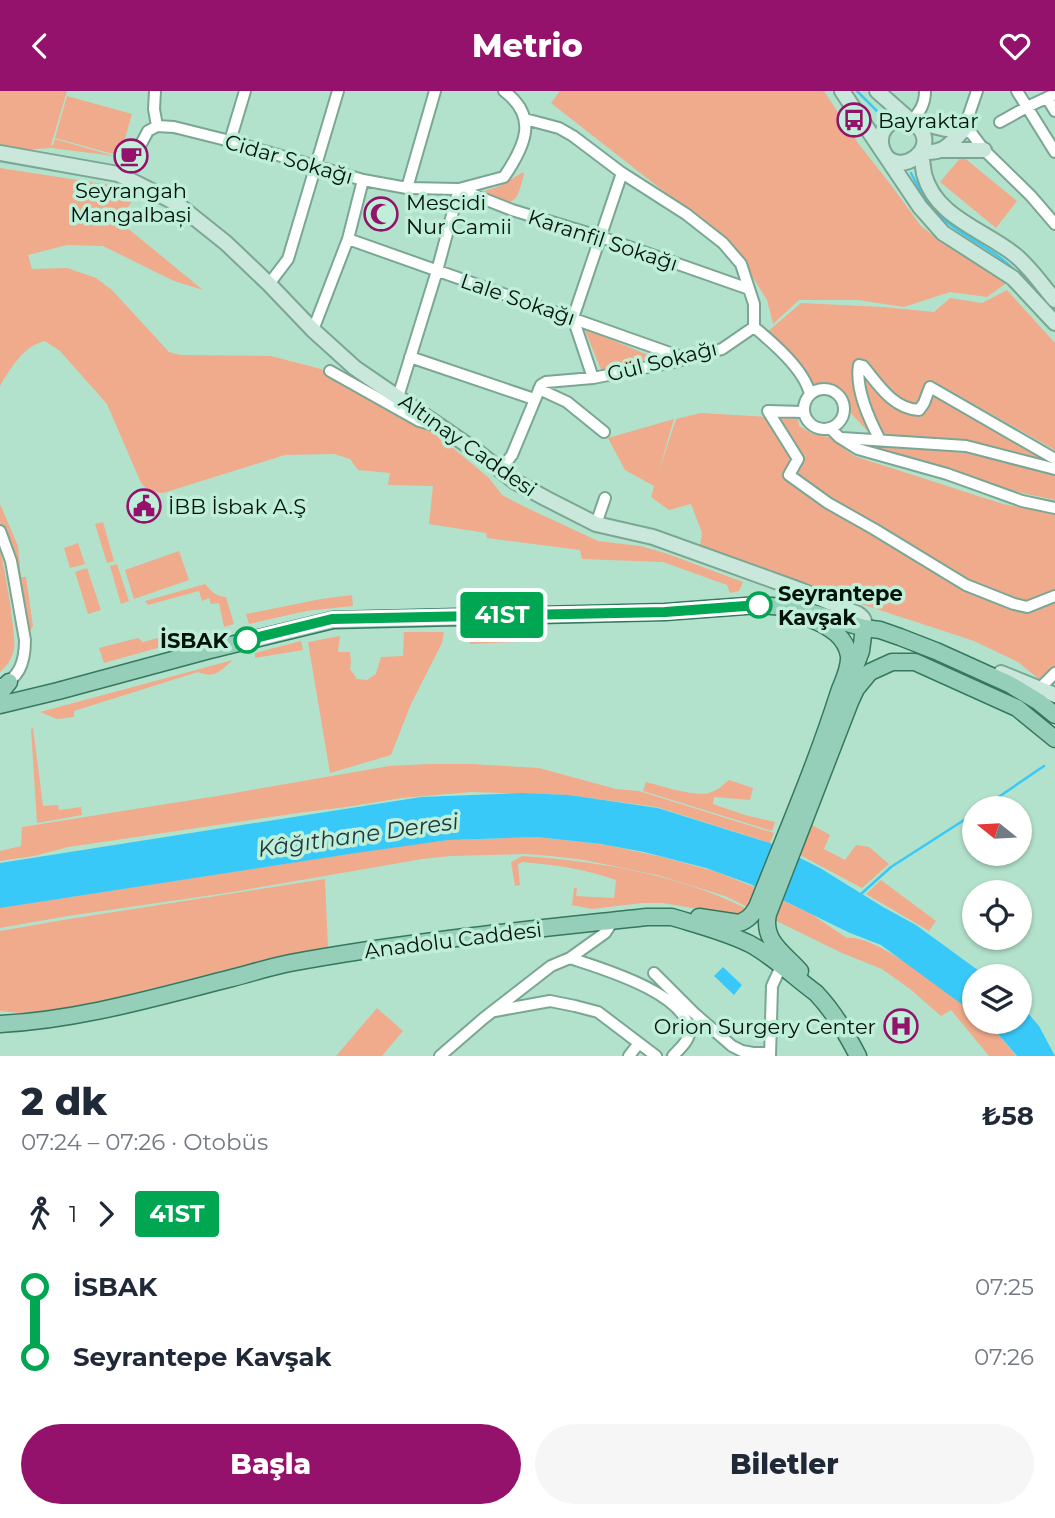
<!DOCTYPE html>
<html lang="tr">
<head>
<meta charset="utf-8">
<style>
  :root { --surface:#fff; --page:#f6f6f7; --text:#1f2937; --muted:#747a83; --accent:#94126b }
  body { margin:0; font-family:Montserrat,sans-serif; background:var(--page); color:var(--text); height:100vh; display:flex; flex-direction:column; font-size:26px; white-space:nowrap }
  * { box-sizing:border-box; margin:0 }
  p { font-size:23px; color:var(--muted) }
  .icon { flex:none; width:38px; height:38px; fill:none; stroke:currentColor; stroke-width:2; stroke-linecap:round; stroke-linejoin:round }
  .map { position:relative; height:965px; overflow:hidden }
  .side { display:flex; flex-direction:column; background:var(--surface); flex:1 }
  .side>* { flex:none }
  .badge { padding:0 14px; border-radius:5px; font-size:24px; line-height:46px }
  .needle { width:46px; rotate:288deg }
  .tools { position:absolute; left:962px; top:705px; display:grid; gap:14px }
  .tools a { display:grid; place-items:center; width:70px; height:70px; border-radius:50%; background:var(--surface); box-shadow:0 2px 5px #0004; font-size:35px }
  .map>.badge { position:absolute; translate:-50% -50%; box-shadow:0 0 0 4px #fff }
  .legs { display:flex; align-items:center; gap:10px; height:77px; padding:0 21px; font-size:23px }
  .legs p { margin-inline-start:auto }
  .headline { display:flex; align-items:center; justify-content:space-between; height:119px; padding:0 21px }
  h1 { font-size:38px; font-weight:800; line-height:52px }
  .button { display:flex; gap:14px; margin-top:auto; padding:14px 21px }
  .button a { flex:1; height:80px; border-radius:42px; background:var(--accent); color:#fff; font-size:28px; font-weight:800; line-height:80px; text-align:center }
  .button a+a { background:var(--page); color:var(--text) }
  ul { padding:0 21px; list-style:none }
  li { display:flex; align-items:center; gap:24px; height:70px; font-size:26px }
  li i { display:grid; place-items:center; width:10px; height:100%; margin:0 9px; background:currentColor }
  li i::after { content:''; width:18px; height:18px; margin:-9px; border:5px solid; border-radius:50%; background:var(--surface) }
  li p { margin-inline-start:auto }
  li:first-child i { background:linear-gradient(#0000 50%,currentColor 0) }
  li:last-child i { background:linear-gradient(currentColor 50%,#0000 0) }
  header { display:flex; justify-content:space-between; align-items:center; height:91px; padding:0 21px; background:var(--accent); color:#fff; font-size:32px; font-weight:800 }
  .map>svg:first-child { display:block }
</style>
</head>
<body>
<header><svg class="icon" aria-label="back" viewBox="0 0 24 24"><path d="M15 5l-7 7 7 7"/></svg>Metrio<svg class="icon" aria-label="heart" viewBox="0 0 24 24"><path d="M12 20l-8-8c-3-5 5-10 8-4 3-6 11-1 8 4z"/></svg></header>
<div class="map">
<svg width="1055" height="965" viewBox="0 0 1055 965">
  <rect width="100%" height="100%" fill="#b3e2cc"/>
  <path fill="#efab8c" d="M0 0H67L51 54H53L55 48 114 65 51 57 22 59 0 53Z
    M560 0H824L858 52 891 94 921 135 940 150 982 172 1008 191 987 206 950 201 904 216 858 209H799L773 233 767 209 750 182 722 146 551 12Z
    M67 5 132 23 120 65 55 47Z
    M962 65 1017 110 996 137 940 91Z
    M0 77 116 95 134 106 120 131 203 199 174 190 103 155 67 154 28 164 32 178 67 177 96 187 112 199 169 261 181 264 271 265 321 278 441 347 489 387 502 404 525 416 598 450 640 455 665 462 743 491 739 500 730 502 727 494 663 471 582 468 580 459 487 447 486 442 429 433 433 395 388 394 390 382 358 379 350 368 334 363 285 364 163 402 150 401 141 392 107 313 60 260 45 250C23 255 11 277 0 295Z
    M523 81 524 83C521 93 519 109 509 111L484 103V100L500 95Z
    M1007 199 1055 252V359L933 290C924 298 924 310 915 317L899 309 863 270 857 272 854 277 861 325 874 344 872 345 849 320 843 303 833 296 824 294 813 297 766 242 801 212 883 216 934 221 950 207 982 212Z
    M584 237 655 267 602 281Z
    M864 280 896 318 923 324 935 304 1052 372 967 349 882 346 861 281Z
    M701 322 768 326 793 368 783 388 947 490 1009 518 1033 519 1055 508V577L1041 590 1018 571 974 550 840 506 700 455 702 442 691 413 669 419 651 406 654 395 625 379 608 347 674 328 658 383 676 328Z
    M777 326 798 328 799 335 813 343 829 346 854 365 1003 413 1055 423V503L1026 512 970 494 830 410 792 382 801 368Z
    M851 350 965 362 1055 383V409L1022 402Z
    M0 413 18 455 21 486H26L33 535 30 540 28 539 14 461 0 431Z
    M103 431 114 470 107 472 95 433Z
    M78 452 85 473 70 477 64 457Z
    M0 459C4 472 17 548 14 558 12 568 7 575 0 581Z
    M179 460 189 489 134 508 125 479Z
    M117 473 129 510 121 513 110 475Z
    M87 477 101 519 88 523 75 481Z
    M205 493C212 501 215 505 226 506L234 533 224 536 219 512 211 513 209 507 202 510 199 500 148 514 145 510Z
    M352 504 353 515 306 520 249 533 246 523 321 508Z
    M404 541H444L442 552 411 613 391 664 330 682 308 551 340 545 338 561H350L351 571 350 578 357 588 367 589 376 583 381 566 403 565Z
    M545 541 541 550 470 553 471 543Z
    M165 545 168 554 104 572 99 557 138 547 143 551Z
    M301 550 303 559 255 567V562Z
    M233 569C220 580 215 588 198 581L74 620V626L57 628 40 621Z
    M33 637 43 715 58 714 59 719 81 716 82 724 37 732 31 638Z
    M429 673H471L539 677 616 698 639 700 774 742 770 752 657 716 569 704 471 701 402 707 346 716 298 722 109 750 68 756 34 765 0 770V760L21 755 22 736 217 705 389 675Z
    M729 689 753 697 750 709 714 706 713 713 745 724 775 731 772 740 643 700 646 691C661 695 696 706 709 702 717 700 723 694 729 689Z
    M812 734 830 744 824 758 845 769 856 754 869 756 889 773 862 797 800 764Z
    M536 746 607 754 662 766 714 780 757 797 811 823 847 847C877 843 949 904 975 923V931H986L991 935 1016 965H989L951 919 941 925 910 898 882 878 842 862 725 805 657 784 584 769 551 765 525 763 450 765 422 768 233 801 68 825 0 837V817L399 755 448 749Z
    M522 765C597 770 677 783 745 817L742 822 733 824 663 812H642L592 818 572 814 574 797H577L576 805 614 807 616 789C585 778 555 774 523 771L518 773 520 794 515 795 511 771Z
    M325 788 328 856 253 872 66 919 20 922 0 920V840L63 829Z
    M881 789 936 830 929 840 866 803Z
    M377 917 403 940 382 965H336Z"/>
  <path fill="#39c9f9" d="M521 702 569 704 658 717 770 752 820 777 883 816 916 834 986 885 975 886V923L881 854 850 842 750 793 706 777 644 761 601 753 537 746 448 749 356 762 0 817V772L421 706Z
    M723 876 742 894 734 904 714 885Z
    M1020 913 1039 935 1055 965H1017L991 935 986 931H1020Z"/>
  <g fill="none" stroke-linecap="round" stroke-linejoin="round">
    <path stroke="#39c9f9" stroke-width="2.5" d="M857 0 885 28
      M911 82C919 98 927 114 941 126 964 147 995 158 1016 181
      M981 718 1044 675
      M861 803 891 776 975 722"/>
    <defs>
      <path id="street" d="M155 0 154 18 157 35
        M977 0 964 38 972 43 984 59 1031 105 1055 133
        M1017 0 1055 61
        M1047 7 1055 20
        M911 30C920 21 925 13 925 0
        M1000 31 1027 16 1055 3
        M230 50 245 0
        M118 83 133 68 148 40 157 35 174 36 230 50 363 89 407 97 459 98 504 86C525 55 539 26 504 0
        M407 97 435 0
        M348 148 687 268
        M269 193 288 168 338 0
        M754 236C773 252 804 278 810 303
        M313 239 348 148 363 89
        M410 266 534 308
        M330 280 419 330 434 334
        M593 287 573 227 622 82
        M804 318a20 20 0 1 1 40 0a20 20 0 1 1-40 0Z
        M539 298 567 311 604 341
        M398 306 437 180 459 98 512 119 601 146 749 198
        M768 320 798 368 789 384 828 412 874 438 966 494 1014 513 1027 516 1055 505
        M768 320 803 321
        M830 337 839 346 858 358 947 383 1022 410 1055 417
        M842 347 966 355 1055 378
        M880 349C869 328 855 298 859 274L863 275C878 293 893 318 919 319L924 312 930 296 1055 368
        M500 379 512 364 541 294 546 291 593 287 674 271 722 258 754 236V213L741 173 723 152 686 123 622 82 573 45 559 37 525 28
        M596 433 605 407
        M0 440 11 470 25 549C25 566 21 587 2 593
        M1039 598 1055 582
        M570 867C600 877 691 903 689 943 688 951 678 959 673 965
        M654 882 694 922 732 955 742 960 753 962H770
        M495 920 550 910 575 915 598 921 656 965
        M440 965 484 927 551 875 570 867 605 842 613 830
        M629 965 639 952
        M770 965 772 895 778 882 783 877"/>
      <path id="secondary" d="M842 0 920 116 943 142 1013 187 1055 232
        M877 0 911 30C950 55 893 93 882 57 880 50 881 42 886 36 901 19 929 36 947 38 953 38 958 38 964 38 950 54 944 63 921 61
        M943 59H984
        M921 61C922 68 923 76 924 83 936 127 983 138 1015 164 1030 176 1042 194 1055 209
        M0 62 118 83 176 112 226 152 269 193 313 239 355 277 479 362 514 390 545 407 596 433 653 446 800 499 858 523C864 527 865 530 864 537
        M1001 582 1055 604"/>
      <path id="primary" d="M852 584 861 560 864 537
        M0 602 9 591
        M0 614 58 600 206 560 333 529 665 521 759 514 784 516 813 522 864 537 880 539 900 546 936 560 1009 593 1039 611 1055 624
        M699 826 739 832C748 829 752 824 757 816 785 745 816 674 839 601 843 590 850 577 849 565 846 546 830 536 813 529
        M800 880C784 862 762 850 768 823L850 611 856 598 870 581 892 571H915L1017 617 1055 648
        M0 933C78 929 153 907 228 888 249 883 269 876 290 872 408 850 528 839 647 826H672C698 834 726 841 750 853 774 866 794 886 816 902 834 921 846 942 858 965"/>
    </defs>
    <use href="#street" stroke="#7aa793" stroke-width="14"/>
    <use href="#secondary" stroke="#7aa793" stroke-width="18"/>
    <use href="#primary" stroke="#35785e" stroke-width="19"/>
    <use href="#street" stroke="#fff" stroke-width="10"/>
    <use href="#secondary" stroke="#cae7dc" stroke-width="14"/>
    <use href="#primary" stroke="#96cfb9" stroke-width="16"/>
  </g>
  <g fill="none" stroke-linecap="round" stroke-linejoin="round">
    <defs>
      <path id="line-1" d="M247 549 332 528 665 521 759 514"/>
    </defs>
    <use href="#line-1" stroke="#fff" stroke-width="16"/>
    <use href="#line-1" stroke="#00a651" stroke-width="10"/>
  </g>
  <defs>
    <symbol id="bus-ring" viewBox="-11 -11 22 22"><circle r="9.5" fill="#c0efd9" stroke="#94126b" stroke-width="1.5"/><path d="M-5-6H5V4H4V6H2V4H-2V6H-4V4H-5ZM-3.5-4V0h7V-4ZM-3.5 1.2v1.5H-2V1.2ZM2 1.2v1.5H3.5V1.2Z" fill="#94126b"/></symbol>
    <symbol id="cafe-ring" viewBox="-11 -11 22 22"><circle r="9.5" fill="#c0efd9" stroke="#94126b" stroke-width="1.5"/><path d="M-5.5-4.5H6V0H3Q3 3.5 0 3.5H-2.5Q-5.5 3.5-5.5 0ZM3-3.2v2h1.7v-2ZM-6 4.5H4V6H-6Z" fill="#94126b"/></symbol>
    <symbol id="mosque-ring" viewBox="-11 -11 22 22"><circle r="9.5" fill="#c0efd9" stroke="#94126b" stroke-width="1.5"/><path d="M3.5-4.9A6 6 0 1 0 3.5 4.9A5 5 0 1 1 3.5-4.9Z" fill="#94126b"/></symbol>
    <symbol id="civic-ring" viewBox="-11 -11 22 22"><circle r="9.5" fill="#c0efd9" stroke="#94126b" stroke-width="1.5"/><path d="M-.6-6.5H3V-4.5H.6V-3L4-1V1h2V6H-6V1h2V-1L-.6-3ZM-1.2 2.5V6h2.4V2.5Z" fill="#94126b"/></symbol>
    <symbol id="hospital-ring" viewBox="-11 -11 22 22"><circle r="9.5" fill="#c0efd9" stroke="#94126b" stroke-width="1.5"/><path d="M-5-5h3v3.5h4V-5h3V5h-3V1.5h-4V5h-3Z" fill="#94126b"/></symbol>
  </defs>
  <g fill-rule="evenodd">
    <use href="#bus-ring" x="835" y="10" width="38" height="38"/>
    <use href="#cafe-ring" x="112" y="46" width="38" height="38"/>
    <use href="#mosque-ring" x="362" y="104" width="38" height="38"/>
    <use href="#civic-ring" x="125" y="396" width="38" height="38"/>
    <use href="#hospital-ring" x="882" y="916" width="38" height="38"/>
  </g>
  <g fill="#fff" stroke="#00a651" stroke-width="3.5">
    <circle cx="759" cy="514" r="12"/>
    <circle cx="247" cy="549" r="12"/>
  </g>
  <g text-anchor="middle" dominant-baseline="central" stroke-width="7" stroke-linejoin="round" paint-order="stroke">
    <g font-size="21" fill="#03130c" stroke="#c0efd9" text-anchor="start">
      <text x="878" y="29">Bayraktar</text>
      <text x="131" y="99" text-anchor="middle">Seyrangah<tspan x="131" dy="24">Mangalbași</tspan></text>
      <text x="406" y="111">Mescidi<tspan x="406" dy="24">Nur Camii</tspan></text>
      <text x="168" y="415">İBB İsbak A.Ş</text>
      <text x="876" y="935" text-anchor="end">Orion Surgery Center</text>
    </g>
    <g font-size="21" fill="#03130c" stroke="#c0efd9">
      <text transform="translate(289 68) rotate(16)">Cidar Sokağı</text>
      <text transform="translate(603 149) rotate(18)">Karanfil Sokağı</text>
      <text transform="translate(518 208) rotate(19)">Lale Sokağı</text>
      <text transform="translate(662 270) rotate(-14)">Gül Sokağı</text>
      <text transform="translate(468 354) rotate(35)">Altınay Caddesi</text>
      <text transform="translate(453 849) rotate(-7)">Anadolu Caddesi</text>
    </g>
    <g font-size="21" font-weight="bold" fill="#03130c" stroke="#c0efd9" text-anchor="start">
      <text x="778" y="502">Seyrantepe<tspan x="778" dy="24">Kavşak</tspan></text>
      <text x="228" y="549" text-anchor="end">İSBAK</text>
    </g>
    <g font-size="23" font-style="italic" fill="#1f363f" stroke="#c0efd9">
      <text transform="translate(358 744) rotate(-8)">Kâğıthane Deresi</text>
    </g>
  </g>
</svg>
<div class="tools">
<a><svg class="needle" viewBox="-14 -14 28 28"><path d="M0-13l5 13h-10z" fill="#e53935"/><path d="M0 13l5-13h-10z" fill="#747a83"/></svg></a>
<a><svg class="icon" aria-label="locate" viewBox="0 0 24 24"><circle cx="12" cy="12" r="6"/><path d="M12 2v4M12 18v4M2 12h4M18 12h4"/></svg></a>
<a><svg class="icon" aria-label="layers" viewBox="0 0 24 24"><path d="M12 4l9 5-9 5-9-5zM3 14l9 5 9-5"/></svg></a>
</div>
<b class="badge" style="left:502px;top:524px;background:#00a651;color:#fff">41ST</b>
</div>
<section class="side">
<div class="headline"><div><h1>2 dk</h1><p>07:24 – 07:26 · Otobüs</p></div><b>₺58</b></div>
<div class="legs"><svg class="icon" aria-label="walk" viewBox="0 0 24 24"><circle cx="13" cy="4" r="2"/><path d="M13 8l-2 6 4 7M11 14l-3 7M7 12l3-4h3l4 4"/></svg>1<svg class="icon" aria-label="forward" viewBox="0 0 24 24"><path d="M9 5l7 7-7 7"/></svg><b class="badge" style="background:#00a651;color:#fff">41ST</b></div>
<ul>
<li><i style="color:#00a651"></i><b>İSBAK</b><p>07:25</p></li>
<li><i style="color:#00a651"></i><b>Seyrantepe Kavşak</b><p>07:26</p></li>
</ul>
<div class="button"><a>Başla</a><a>Biletler</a></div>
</section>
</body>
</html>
